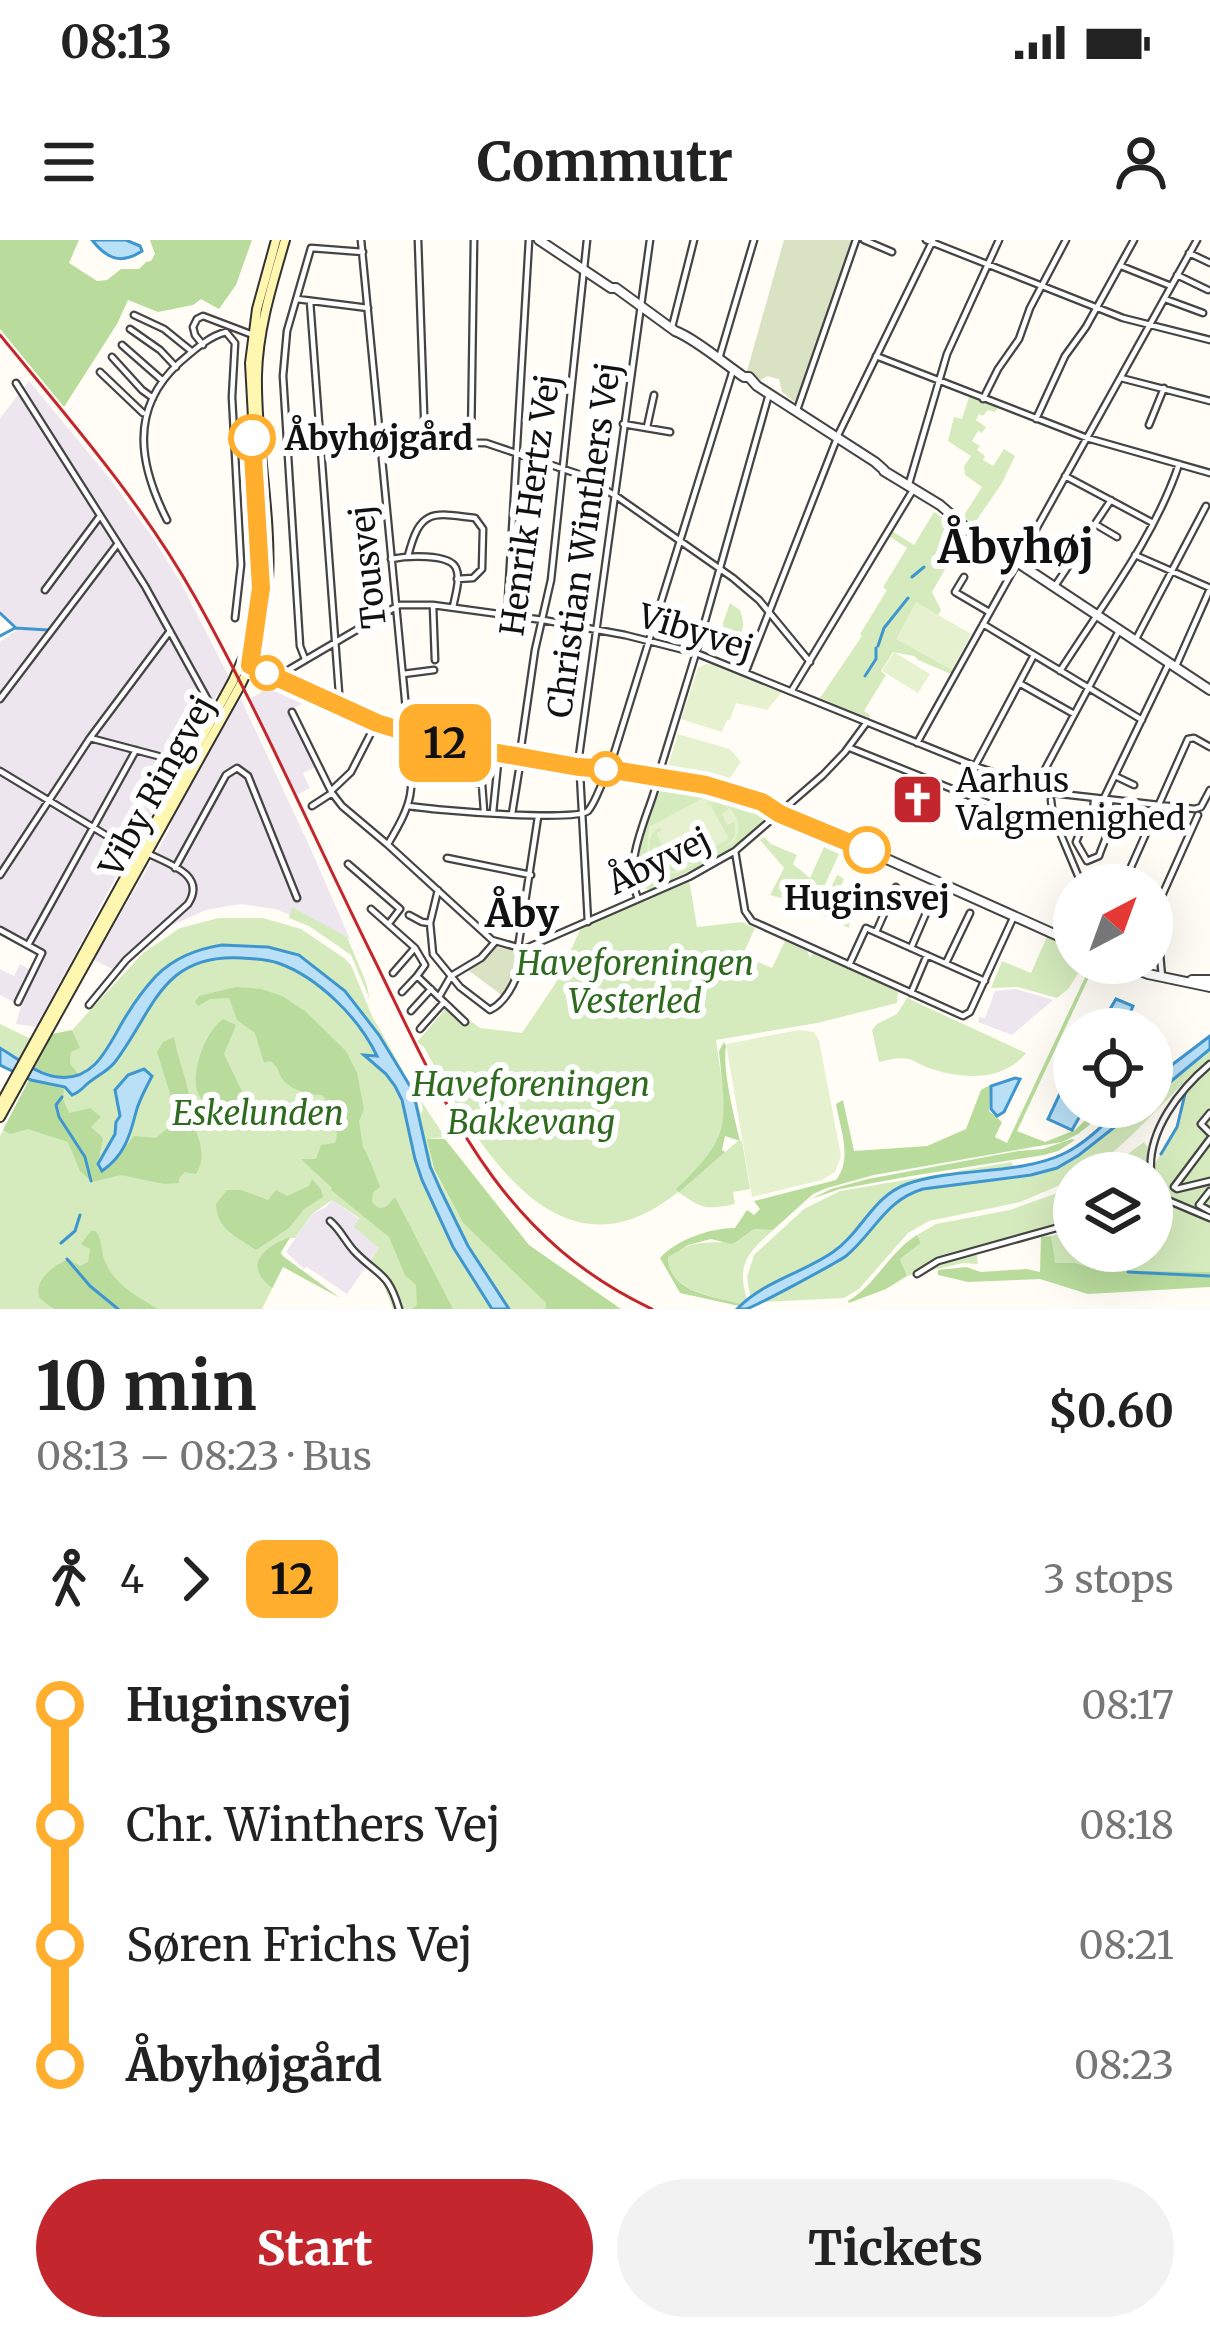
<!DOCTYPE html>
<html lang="en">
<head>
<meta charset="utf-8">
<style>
  :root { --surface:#fff; --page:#f2f2f2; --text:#222; --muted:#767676; --accent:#c4262e }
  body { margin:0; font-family:Merriweather,serif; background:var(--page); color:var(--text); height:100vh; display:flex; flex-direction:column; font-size:45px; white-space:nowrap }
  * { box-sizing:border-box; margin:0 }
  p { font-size:39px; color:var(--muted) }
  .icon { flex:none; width:66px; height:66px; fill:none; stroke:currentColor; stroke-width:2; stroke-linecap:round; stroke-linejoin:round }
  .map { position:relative; height:1069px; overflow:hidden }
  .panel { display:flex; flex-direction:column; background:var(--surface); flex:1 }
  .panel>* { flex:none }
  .badge { padding:0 24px; border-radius:18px; font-size:42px; line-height:78px }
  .needle { width:78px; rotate:41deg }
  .buttons { position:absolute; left:1053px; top:624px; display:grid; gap:24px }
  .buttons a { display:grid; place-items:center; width:120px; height:120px; border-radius:50%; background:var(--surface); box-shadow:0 12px 48px #0002; font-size:60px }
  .map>.badge { position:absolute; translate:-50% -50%; box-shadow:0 0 0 6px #fff }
  .legs { display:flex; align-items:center; gap:18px; height:132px; padding:0 36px; font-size:39px }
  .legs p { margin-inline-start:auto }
  .head { display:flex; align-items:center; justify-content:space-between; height:204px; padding:0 36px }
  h1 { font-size:66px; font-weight:700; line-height:90px }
  .action { display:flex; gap:24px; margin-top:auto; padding:24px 36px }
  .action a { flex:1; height:138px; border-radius:72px; background:var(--accent); color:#fff; font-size:48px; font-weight:700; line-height:138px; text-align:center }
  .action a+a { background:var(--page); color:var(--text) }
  ul { padding:0 36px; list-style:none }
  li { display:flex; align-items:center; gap:42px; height:120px; font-size:45px }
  li i { display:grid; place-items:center; width:18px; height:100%; margin:0 15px; background:currentColor }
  li i::after { content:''; width:30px; height:30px; margin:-15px; border:9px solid; border-radius:50%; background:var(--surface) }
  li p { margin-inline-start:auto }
  li:first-child i { background:linear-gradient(#0000 50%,currentColor 0) }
  li:last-child i { background:linear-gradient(currentColor 50%,#0000 0) }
  .status { display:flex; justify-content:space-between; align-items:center; height:84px; padding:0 60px; background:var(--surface); direction:ltr }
  .status svg { height:33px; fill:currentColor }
  header { display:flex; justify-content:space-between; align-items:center; height:156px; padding:0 36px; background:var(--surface); font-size:54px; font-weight:700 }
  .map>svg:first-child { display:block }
</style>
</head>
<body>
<div class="status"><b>08:13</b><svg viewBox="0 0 49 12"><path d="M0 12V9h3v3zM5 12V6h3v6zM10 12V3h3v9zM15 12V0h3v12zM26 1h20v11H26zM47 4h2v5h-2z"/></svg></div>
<header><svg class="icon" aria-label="menu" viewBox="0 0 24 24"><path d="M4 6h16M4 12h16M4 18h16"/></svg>Commutr<svg class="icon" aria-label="person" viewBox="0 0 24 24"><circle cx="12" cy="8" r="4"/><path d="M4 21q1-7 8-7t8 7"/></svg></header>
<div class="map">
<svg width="1210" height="1069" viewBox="0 0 1210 1069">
  <rect width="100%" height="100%" fill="#fffdf5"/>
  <path fill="#eee6ef" d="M29 141 111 240 155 301 182 345 229 437 215 458 209 473 116 637 36 787 16 784 21 766 0 755V729L14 736 20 724 37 734 45 717 0 693V402L17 390 0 373V178Z
    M270 442 314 459 293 468 321 524 303 533 310 548 297 555 250 459 265 450Z
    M239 455 309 605 350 699 275 669 240 664 206 670 168 687 114 730 94 720 170 589 173 574Z
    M1016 749 1053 760 1012 795 978 782 979 777 985 778 995 751Z
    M332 960 359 979 379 1008 347 1054 307 1027 304 1029 286 1012 312 974 326 967Z"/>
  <path fill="#d5ebbd" d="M969 157 998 168 995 172 988 170 983 176 979 174 976 180 986 187 982 193 978 191 972 201 980 206 977 210 985 216 983 220 993 226 1004 209 1015 216 1002 243 974 284 963 277 982 247 965 235 964 226 971 216 948 201 954 177 962 179Z
    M934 272 966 293 932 352 941 370 938 375 897 399 954 429 951 434 918 420 914 416 893 412 881 431 886 435 864 471 870 475 868 479 820 458 862 396 860 394 887 350 883 347 907 308 889 296 892 291 914 305Z
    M730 363 740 370C747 387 741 403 725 410L723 383Z
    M665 544 706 551 770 574 769 579C733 611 693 630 650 650L636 645C636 619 650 562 665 544Z
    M764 597 771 604 797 615 793 624 810 638 824 607 839 614 823 649 829 652 837 635 844 639 837 656 842 658 846 650 853 654 844 676 850 680 849 688 795 662 770 655 784 628 760 600Z
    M689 639 697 687 742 682 755 688 740 721 751 719 772 728 785 701 807 711 810 718 814 712 898 752 897 763 817 783 716 800 727 876 713 914 693 939 738 901H742L750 949 733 952 735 964C705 970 703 969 678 952 556 1051 475 901 424 807L417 802 449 765 480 788 522 793 555 744 581 688Z
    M292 667 347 697 366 742 370 760 351 715 309 686 289 678Z
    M219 678H263L301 689 344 718 351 725 372 776 414 850 421 874 423 870 421 861 445 897 428 899 433 929 463 983 546 1063 545 1069H509L468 1006 441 951 430 926 413 851 405 835 379 795 345 751 299 715 268 707 222 705 203 708 130 768 104 813 92 828 80 836 70 823 71 812 79 807 72 790 143 713 180 688Z
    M1047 697 1074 709V723H1085L1068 749 1057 758 1018 747 991 748 1002 721 1031 733Z
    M227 717C284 720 306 727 344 771 357 786 369 799 378 817L372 824 386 833 395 846 453 1007 492 1069H393L380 1036 368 1025 379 1008 354 987 359 978 332 960 312 974 295 998H290L281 1012 286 1021 262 1069H0V896L29 840 82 851C91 839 106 833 116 820 152 773 158 726 227 717Z
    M907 758 1026 813C1002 843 959 839 926 827 920 825 915 820 908 819 900 817 888 820 879 822L872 790 877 784 897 774Z
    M0 784 31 799 19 819 0 808Z
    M1210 809V820C1177 842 1108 933 1074 933V939L1020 962 929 981 908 993 859 1049 844 1058 760 1062 845 1017 901 957 923 949 1031 935 1068 923 1140 867H1152V857Z
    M1210 828V972C1177 958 1163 968 1153 927L1177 887 1186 852Z
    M1144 902 1150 910 1148 933H1102Z
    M1012 922 1013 926 922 939 900 946 838 1009 750 1056 747 1037 754 1015 804 969 840 951Z
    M1074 947V981L976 1011 978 1024 963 1023 907 1036 900 1019 921 1003 917 995 936 984 1010 970Z
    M1152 960 1166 961 1210 979V1032H1106L1075 1023H1054L1051 996 1074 988V1011H1152Z
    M754 989 773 990C748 1013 736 1024 747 1059L741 1064C713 1056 669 1052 668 1017 690 999 711 1003 736 1002Z"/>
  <path fill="#b9dc9c" d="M0 0H79L69 23 97 41 107 40 121 29H139L146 22 151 21 155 14 150 0H252L236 45 219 69 201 59 193 65 158 72 128 60 117 84 64 167 0 89Z
    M1088 731 1091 733 1017 891 1045 902 1075 890 1099 867H1112L1078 894 1062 902 874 935 827 948 813 954 773 990 754 989 736 1002 731 1004 711 999 688 1005 668 1017C669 1053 713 1056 741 1064L739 1066 680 1053 660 1018C676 1000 710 988 735 988L747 970 754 975 760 969 754 961 836 940C853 919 840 888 836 864L843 860 854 911 927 906 966 889 981 850 990 845 989 871 1002 882 995 897 1007 903Z
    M236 747 261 749 282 756 305 771 346 811 357 833 364 869 359 881 363 908C367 911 378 941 380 947L373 952 372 962C383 975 388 964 395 957L453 1069H412L417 1065 416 1045 405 1035 389 997 331 950 332 948 301 919H316L321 905 335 903C339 891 336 888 327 881 326 869 331 865 322 855 310 855 295 851 286 843 277 835 282 829 270 821L264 823 255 793 237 780 229 758 210 759 198 766 195 762 199 756Z
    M223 779 236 785 224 814 251 870 249 879 212 873C206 866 197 855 196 846 194 823 206 792 223 779Z
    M72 790 80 808 71 812 70 823 80 836 59 837 34 828 52 794Z
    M174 797C179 825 190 844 191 873L185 878 183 884 196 891C202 907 205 919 196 934L185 932 179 938V943L164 944 121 935 92 942 80 931 68 902 28 889 11 894 3 890 29 840 64 849 63 859 69 873 90 868 101 877 91 887 103 898 97 928 103 931 111 926 134 896 156 898 167 889 176 873 157 812 163 802Z
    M724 802 726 806C722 829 734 876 740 901L725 896 722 910 725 912 679 952 676 949C733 895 726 884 719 811Z
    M427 899H445L529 1005 621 1069H545L546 1063 463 983 434 929Z
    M1072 899 1075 900 1058 911 1044 915 911 936 840 949 811 959 831 949 868 939 1018 911 1043 909Z
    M312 939 321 949 323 957 304 969 289 988 256 1010C236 996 217 990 216 964L227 950H241L268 960 276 950 287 956 309 946Z
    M91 991H96C103 1002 100 1009 105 1021 113 1044 138 1057 158 1069H54C50 1066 40 1060 39 1056 34 1039 56 1024 69 1019L80 1026 88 1022 90 1009 81 1004Z
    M917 995 921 1003 900 1019 907 1036 886 1049 849 1063 848 1061C876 1045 889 1012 917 995Z
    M1051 996 1055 1023H1075L1106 1032 1118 1026 1125 1031 1210 1032V1047L1088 1054 1040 1039 968 1042 938 1035V1030L966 1027 981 1032 1027 1029 1040 1032 1041 997Z
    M290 997 280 1014 340 1058 283 1027 272 1048C242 1025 264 1007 290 997Z"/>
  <path fill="#d9e3c4" d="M784 0H852L798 161 795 162 782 152 779 139 767 136 761 140 747 131Z
    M497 707 517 711 518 725 503 756 468 730Z"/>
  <path fill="#e6f2cf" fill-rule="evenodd" d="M916 362 971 394 952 430 896 399Z
    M894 412 930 434 918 453 882 431Z
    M708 423 782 452 767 470 736 463 730 480H727L722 492 681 479 698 428Z
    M678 494 730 509 741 522 727 542 672 532 668 526Z
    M711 554C727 567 746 575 735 601L678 633C663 635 654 628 647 615L649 587ZM708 562 719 563 729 569 722 574 727 585 735 582C735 590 737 595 730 602 724 608 681 631 673 631 663 631 661 627 655 621L662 622 664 614 654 606 650 613C648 602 650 593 660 587L662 590 656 593 673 628 729 599 710 564 706 565Z
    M799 790 814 792 819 800 841 916 835 932 822 940 752 957 726 804Z
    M1074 989V1011H1112L1115 1027C1087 1033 1068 1019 1063 992Z"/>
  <path fill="#b9e0f7" stroke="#3f96cf" stroke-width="3" d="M92 0H126L140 6 142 11C121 25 107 19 92 0Z
    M222 705 268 707 299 715 345 751 379 795 413 851 430 926 441 951 468 1006 509 1069H492L453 1007 422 940 415 919 402 860 395 846 386 834 364 815 377 816C359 778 318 737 278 723 266 719 255 719 242 718 161 713 154 771 115 822 107 832 96 836 86 845 82 849 78 853 72 855L65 847 31 840 0 825V808C17 818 38 835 58 837 98 842 110 800 128 773 136 760 146 747 156 736 175 717 197 709 222 705Z
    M1116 759 1133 766 1123 789H1102L1106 776Z
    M1210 796V809L1152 857V840Z
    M1072 828 1074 829V867H1085L1072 890 1048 879Z
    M144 829 152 836C146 848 139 860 136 872 130 896 124 916 102 931L98 924 115 894 116 882 120 876 115 850 128 835Z
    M1015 838 1020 839 1004 872 997 876 991 869V846Z
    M1121 867H1140L1079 915 1057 928 1031 935 923 949C885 960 874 993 846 1016 838 1022 753 1068 746 1069 743 1069 740 1069 737 1069 764 1041 801 1034 833 1012 861 993 873 956 907 944 955 927 1019 935 1063 914 1085 904 1105 884 1121 867Z"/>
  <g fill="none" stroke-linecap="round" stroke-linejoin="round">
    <path stroke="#3f96cf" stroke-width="3" d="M912 337 924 327
      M0 373 16 388
      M0 396 15 388 48 390
      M878 406 884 388 908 358
      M865 436 876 419V408
      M62 857 56 865 59 877 85 917 91 941
      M1161 914 1177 887 1185 854
      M61 1003 75 991 80 975
      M67 1019 90 1046 118 1069
      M1128 1032 1210 1036"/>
    <defs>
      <path id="minor" d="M361 0 408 490
        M418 0 425 202
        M864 0 892 12
        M926 0 1123 78 1210 100
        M1189 13 1210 23
        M1121 26 1171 46
        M1177 35 1208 50
        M297 59 368 68
        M1165 59 1203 73
        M310 61 339 453
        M134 75 164 89 190 110
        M672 87 694 0
        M130 89 160 110 176 127
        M122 105 163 141
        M203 105 195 95 193 87 197 79 203 76 253 95
        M720 115 754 0
        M876 116 1087 198 1210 233
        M112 117 142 150 153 158
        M100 132 143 173
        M1121 138 1210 161
        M16 143 145 346 209 462
        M983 159 998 129 1019 99 1030 68 1066 0
        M797 170 856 0
        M1036 179 1065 116 1086 87 1134 0
        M623 184 670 192
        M1149 185 1164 148
        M647 187 654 155
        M287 200 486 203 578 234 616 256 733 338 759 360 810 422
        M471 202 474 0
        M1065 236 1153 283
        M908 247 947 114 999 0
        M1111 260 1095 284 1117 297
        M167 280C139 225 129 169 179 123 193 111 209 96 226 92L235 103 232 157 241 325 235 378
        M1135 315 1210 348
        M408 316C420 270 430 272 475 278L483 289 482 329 473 338 457 339
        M391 319C406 316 449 313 456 328 461 339 455 356 453 367
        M964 337 955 352 989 372
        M1055 346 1071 322 1059 314
        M45 350 100 276
        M433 365 435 420
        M507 376 529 0
        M983 384 1142 480
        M1136 399 1206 266
        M305 419 300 406 283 136 287 91 311 8 363 12
        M1176 426 1210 349
        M290 429 399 365H433L543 380 625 395 696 413 975 526 1052 553 1195 569 1201 567 1210 550
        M746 431 839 193 933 0
        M1060 431C1102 365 1154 299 1179 224
        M403 434 434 430
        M1019 443 1074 474
        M792 450 913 250
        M0 459 116 306
        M292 472 332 553 342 566 387 604 492 700 524 709 689 637 735 611 823 535 845 512 867 482
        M90 498 158 516
        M917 503 1197 0
        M521 507 535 410 551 340 587 0
        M850 508 1047 587H1057
        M462 518 461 538 465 542 482 544 484 571
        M612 520 733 130
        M975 526 1034 415
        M661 527 696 413 769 154
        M0 531 137 614
        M1115 536 1134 545
        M478 543 480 519
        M1035 548 1120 389
        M331 551 351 532 371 493
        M1104 558 1169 423
        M1051 560 1053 576 1082 645
        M1094 560 1093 574 1086 577 1076 602 1087 621 1099 616C1102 606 1108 595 1110 585 1112 577 1109 571 1110 562
        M312 566 332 553
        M409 566C432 570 576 582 588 571 595 563 600 547 605 537
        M493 572 498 523
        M512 574 520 524
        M388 604C414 560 414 552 409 501
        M735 611 745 671 752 681 963 776 970 772 1014 676
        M447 618 531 635
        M348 624 400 669 390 682
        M175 628 226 535 237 528 248 536 297 658
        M0 635 90 498 170 391
        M1123 645 1188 499 1194 498 1210 507
        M438 650 430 683 433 714 460 747 490 770C509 761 521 731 524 709
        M638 659C623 622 646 581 656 546
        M371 669 415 708 425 725 417 736 444 762 420 789
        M409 675 422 682 430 683
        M588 682 579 516 650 0
        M0 690 42 713 18 762
        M876 692 896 647
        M28 705 136 510
        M518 708 538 577
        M911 708 933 657
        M946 723 970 673
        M849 725 866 688 985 741
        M393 733 413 710
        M1162 737 1156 669 1198 575
        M402 752 417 736
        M911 753 927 715
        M440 755 451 736 481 718 495 702
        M444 762 465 782
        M89 765 126 720 188 664C207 635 169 624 147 613
        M411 771 431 749
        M1210 873 1201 884 1210 893
        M1210 899 1174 947 1177 949 1210 941
        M1151 933C1147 891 1180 849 1210 824
        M1152 938 1158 956
        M1210 951 1199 965 1210 971
        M1152 957 1158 956 1210 978
        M330 981C341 990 346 1003 356 1013 380 1037 388 1032 399 1069
        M917 1034 938 1021 1074 983"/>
      <path id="tertiary" d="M539 0 611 48H616L675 91C694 98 725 124 744 137H749L757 146 875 222 884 230
        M884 231 940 265 970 291 1210 450
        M248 422 257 423 394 494 409 498 708 546 774 565 804 582
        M388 486 425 497
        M802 581 1074 703
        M1119 723 1148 734 1210 747
        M1192 740H1210"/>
      <path id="secondary" d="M0 865 233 441 250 403 260 359 261 324 250 123 257 69 276 0
        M0 877 241 444C293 343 255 243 257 135 258 89 272 45 285 0"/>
    </defs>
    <use href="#minor" stroke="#444" stroke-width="9"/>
    <use href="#tertiary" stroke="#444" stroke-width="12"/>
    <use href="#secondary" stroke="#333" stroke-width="12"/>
    <use href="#minor" stroke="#fff" stroke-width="4.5"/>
    <use href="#tertiary" stroke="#fff" stroke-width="8"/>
    <use href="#secondary" stroke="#fff6b0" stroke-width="8"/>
    <path stroke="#c4262e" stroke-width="3" d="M0 95C69 179 141 261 195 357 260 473 313 596 372 715 444 861 495 995 652 1069"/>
  </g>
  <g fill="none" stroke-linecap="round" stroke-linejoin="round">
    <defs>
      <path id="line-1" d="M252 198 261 348 250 425 377 483 441 503 578 527 608 529 706 545 762 562 780 574 867 610"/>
    </defs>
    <use href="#line-1" stroke="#fff" stroke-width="27"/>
    <use href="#line-1" stroke="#ffae2d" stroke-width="18"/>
  </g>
  <defs>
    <symbol id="church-square" viewBox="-11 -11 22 22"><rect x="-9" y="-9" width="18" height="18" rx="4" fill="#c4262e" stroke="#fff"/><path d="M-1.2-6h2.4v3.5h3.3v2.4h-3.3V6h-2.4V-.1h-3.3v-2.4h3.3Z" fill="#fff"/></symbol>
  </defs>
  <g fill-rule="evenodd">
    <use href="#church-square" x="888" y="530" width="59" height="59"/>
  </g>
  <g fill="#fff" stroke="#ffae2d" stroke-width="6">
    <circle cx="252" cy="198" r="21"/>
    <circle cx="267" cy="433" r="15"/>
    <circle cx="606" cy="529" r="15"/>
    <circle cx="867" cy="610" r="21"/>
  </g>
  <g text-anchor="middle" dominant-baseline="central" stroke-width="12" stroke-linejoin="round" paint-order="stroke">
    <g font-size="33" font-weight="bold" fill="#111" stroke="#fff" text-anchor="start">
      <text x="285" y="198">Åbyhøjgård</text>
      <text x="867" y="658" text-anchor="middle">Huginsvej</text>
    </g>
    <g font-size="33" fill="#111" stroke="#fff">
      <text transform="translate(530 265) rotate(-82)">Henrik Hertz Vej</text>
      <text transform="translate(584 300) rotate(-82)">Christian Winthers Vej</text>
      <text transform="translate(368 327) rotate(-96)">Tousvej</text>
      <text transform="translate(696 392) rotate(17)">Vibyvej</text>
      <text transform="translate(157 546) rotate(-61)">Viby Ringvej</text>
      <text transform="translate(659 621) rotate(-26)">Åbyvej</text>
    </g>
    <g font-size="33" fill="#111" stroke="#fff" text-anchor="start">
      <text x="956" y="540">Aarhus<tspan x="956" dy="38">Valgmenighed</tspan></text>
    </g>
    <g font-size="33" font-style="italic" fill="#2f6b1f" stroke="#fff">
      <text x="635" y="723">Haveforeningen<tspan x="635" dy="38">Vesterled</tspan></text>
      <text x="531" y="844">Haveforeningen<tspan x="531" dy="38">Bakkevang</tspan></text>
      <text x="258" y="873">Eskelunden</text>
    </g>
    <g font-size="39" font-weight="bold" fill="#111" stroke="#fff">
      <text x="522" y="673">Åby</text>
    </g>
    <g font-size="45" font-weight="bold" fill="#111" stroke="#fff">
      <text x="1016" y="307">Åbyhøj</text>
    </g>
  </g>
</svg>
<div class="buttons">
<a><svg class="needle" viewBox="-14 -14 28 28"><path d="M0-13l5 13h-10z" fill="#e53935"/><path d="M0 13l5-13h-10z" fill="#767676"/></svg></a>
<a><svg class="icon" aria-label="locate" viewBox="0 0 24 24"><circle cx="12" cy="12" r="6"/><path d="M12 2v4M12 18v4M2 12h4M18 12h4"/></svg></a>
<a><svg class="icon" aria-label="layers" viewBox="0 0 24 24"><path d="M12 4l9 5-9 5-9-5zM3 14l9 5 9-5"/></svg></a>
</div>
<b class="badge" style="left:445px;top:503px;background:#ffae2d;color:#111">12</b>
</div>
<section class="panel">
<div class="head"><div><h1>10 min</h1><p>08:13 – 08:23 · Bus</p></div><b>$0.60</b></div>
<div class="legs"><svg class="icon" aria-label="walk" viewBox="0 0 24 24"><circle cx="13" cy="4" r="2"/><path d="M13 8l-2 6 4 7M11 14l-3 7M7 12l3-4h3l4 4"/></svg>4<svg class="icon" aria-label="forward" viewBox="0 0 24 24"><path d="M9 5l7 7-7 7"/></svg><b class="badge" style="background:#ffae2d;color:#111">12</b><p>3 stops</p></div>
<ul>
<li><i style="color:#ffae2d"></i><b>Huginsvej</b><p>08:17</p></li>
<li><i style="color:#ffae2d"></i><span>Chr. Winthers Vej</span><p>08:18</p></li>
<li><i style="color:#ffae2d"></i><span>Søren Frichs Vej</span><p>08:21</p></li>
<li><i style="color:#ffae2d"></i><b>Åbyhøjgård</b><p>08:23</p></li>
</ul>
<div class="action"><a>Start</a><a>Tickets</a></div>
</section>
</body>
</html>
